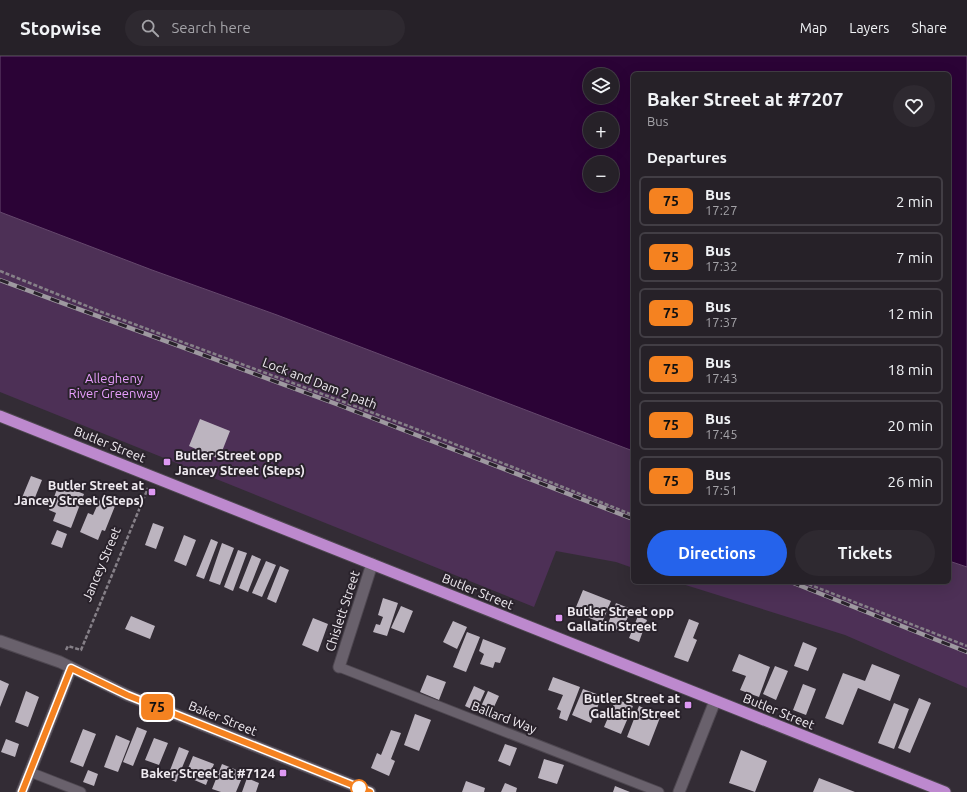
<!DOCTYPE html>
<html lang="en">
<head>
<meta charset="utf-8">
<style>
  :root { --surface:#262128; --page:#2e2930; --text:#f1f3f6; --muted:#a4a3a8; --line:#423e45; --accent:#2563eb }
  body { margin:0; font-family:Ubuntu,sans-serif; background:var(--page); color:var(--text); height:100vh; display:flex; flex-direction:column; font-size:15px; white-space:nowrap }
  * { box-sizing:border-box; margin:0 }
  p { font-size:13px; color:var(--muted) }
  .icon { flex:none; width:22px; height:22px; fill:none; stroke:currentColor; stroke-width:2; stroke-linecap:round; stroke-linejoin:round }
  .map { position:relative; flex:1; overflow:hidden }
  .sheet { position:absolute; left:631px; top:16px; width:320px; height:512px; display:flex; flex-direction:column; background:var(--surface); border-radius:6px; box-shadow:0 4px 16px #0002,0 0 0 1px var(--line) }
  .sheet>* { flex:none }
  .badge { padding:0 8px; border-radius:6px; font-size:14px; line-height:26px }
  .controls { position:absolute; left:583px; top:12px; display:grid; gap:8px }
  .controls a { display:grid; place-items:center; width:36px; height:36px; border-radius:50%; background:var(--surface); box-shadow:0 4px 16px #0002,0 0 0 1px var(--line); font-size:20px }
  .map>.badge { position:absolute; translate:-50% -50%; box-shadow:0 0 0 2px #fff }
  h2 { padding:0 16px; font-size:15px; line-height:36px }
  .round { display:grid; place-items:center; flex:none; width:42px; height:42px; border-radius:21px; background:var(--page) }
  .overview { display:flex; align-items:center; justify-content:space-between; height:68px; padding:0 16px }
  h1 { font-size:19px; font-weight:700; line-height:30px }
  .cta { display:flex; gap:8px; margin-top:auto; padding:8px 16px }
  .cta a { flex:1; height:46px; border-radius:24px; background:var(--accent); color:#fff; font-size:16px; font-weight:700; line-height:46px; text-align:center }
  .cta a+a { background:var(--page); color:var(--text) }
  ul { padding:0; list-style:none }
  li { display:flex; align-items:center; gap:12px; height:50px; margin:0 8px 6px; padding:0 8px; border:2px solid var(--line); border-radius:6px }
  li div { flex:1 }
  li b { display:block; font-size:15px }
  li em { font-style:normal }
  li .badge { min-width:44px; font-weight:700; text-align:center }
  header { display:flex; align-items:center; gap:24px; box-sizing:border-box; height:56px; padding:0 20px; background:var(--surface); border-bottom:1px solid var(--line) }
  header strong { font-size:19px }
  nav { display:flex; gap:22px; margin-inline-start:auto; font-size:14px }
  .search { width:280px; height:36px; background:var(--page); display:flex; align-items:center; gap:10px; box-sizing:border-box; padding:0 14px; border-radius:22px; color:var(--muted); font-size:15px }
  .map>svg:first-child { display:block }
</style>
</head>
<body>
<header>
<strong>Stopwise</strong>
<div class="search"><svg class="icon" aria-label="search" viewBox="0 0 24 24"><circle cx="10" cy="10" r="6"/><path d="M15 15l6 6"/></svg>Search here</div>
<nav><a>Map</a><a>Layers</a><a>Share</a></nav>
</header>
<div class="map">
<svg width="967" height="736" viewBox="0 0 967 736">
  <rect width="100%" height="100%" fill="#332c35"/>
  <path fill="#4d3056" d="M0 156 152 214 277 259 633 395V512L616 506 556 495 534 551 0 336Z
    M949 505 967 511V632L845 579 676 526H949Z"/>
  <path fill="#2b0336" stroke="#66486e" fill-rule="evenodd" d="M0 0H967V511L949 505V18H633V395L277 259 152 214 0 156ZM590 19H612V41H590ZM590 63H612V85H590ZM590 107H612V129H590Z"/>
  <path fill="#bcb4bf" d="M200 363 230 375 219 403 189 390Z
    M31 420 42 424 32 449 21 444Z
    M59 428 84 438 71 472 53 465 56 457 49 454Z
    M100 443 115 450 105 475 102 474 98 484 80 476 88 457 93 459Z
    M153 467 164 471 156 493 145 489Z
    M57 474 67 478 62 492 51 488Z
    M184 479 196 484 186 510 174 505Z
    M211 483 218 486 204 523 196 520Z
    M222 487 234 492 220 529 209 525Z
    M238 494 247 497 233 535 224 531Z
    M252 499 261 503 248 536 239 532Z
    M266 505 276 509 262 541 252 537Z
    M280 510 289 514 276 547 267 543Z
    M583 534 611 545 602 567 574 556Z
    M383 542 398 547 387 580 373 576 376 568 380 569 383 561 378 559Z
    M616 547 631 553 622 576 607 570Z
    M401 550 413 555 404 577 391 572Z
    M131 560 155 570 150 583 125 573Z
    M638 560 647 564 639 586 629 582Z
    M313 562 328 568 318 596 302 589Z
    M689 563 699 567 693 582 697 584 688 606 674 601Z
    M453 565 467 571 457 593 443 586Z
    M467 576 480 581 466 616 453 611Z
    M483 583 506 592 500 607 495 606 493 612 480 608 484 598 479 595Z
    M803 586 817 592 808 615 794 610Z
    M739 598 770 611 759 641 740 634 746 620 732 615Z
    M872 608 900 619 890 645 858 632 843 669 825 662 843 617 865 625Z
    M775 610 788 615 776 644 763 638Z
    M427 619 446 626 439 644 420 636Z
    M553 621 580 631 567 665 559 662 561 655 557 653 563 639 548 634Z
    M0 624 9 628 0 651Z
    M803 628 816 633 806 659 793 654Z
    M474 630 485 635 476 655 465 650Z
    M583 633 602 640 591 667 572 659Z
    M26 635 39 641 28 671 15 666Z
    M488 635 499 640 489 662 478 657Z
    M919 642 931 647 910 697 898 692Z
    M616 643 633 650 621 678 604 671Z
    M894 647 909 653 894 693 878 687Z
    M639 650 661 659 649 690 627 681Z
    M415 658 431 664 419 695 404 689Z
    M137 671 147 675 133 710 123 706Z
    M83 673 96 678 83 711 70 706Z
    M391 674 401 677 391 703 395 705 389 720 371 712 377 697 381 699Z
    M116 679 130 685 118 716 104 711Z
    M154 682 168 687 159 709 145 704Z
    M6 683 19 688 15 701 1 696Z
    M505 688 517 692 510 710 498 705Z
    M179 691 189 695 176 726 167 722Z
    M741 694 767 705 755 736 729 727Z
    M193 700 214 708 206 729 185 720Z
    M544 703 564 709 557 728 538 722Z
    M222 708 244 717 236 736H221L212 733Z
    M88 714 98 718 94 730 83 726Z
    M247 722 259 727 256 736H242Z
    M819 722 855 736H813Z
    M466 725 485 732 484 736H462Z
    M505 727 517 732 516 736H501Z
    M615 730 630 736H613Z"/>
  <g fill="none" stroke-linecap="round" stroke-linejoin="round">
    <defs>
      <path id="service" d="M339 611 659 736
        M30 716 81 736"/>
      <path id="minor" d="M0 585 60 606 127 639 370 736
        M339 611 372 508
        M22 736 71 612
        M679 736 715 645"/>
      <path id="trunk" d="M0 360 945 736"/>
    </defs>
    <use href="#service" stroke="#4e4750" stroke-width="11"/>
    <use href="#minor" stroke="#4e4750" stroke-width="13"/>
    <use href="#trunk" stroke="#4e4750" stroke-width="13"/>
    <path stroke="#868088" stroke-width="2.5" stroke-dasharray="4 2" stroke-linecap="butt" d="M0 215 99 255 427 377 633 459
      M803 526 967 590
      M66 594 68 590 81 594 148 432"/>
    <use href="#service" stroke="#69616c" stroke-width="9"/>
    <use href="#minor" stroke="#69616c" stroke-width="11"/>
    <use href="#trunk" stroke="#bd89ce" stroke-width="11"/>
    <defs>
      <path id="rail" d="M0 224 339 349 633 463
        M791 526 967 596"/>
    </defs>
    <use href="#rail" stroke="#9e99a0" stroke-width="4.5"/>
    <use href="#rail" stroke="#29222b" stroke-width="3" stroke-dasharray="9" stroke-linecap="butt"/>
  </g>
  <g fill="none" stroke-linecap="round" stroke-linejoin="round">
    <defs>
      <path id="line" d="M22 736 71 612 127 639 370 736"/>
    </defs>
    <use href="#line" stroke="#fff" stroke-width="9"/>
    <use href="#line" stroke="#f58220" stroke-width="6"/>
  </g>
  <g fill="#de98f3" stroke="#29222b" stroke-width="1.5">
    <rect x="163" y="402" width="8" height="8" rx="2"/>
    <rect x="148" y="432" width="8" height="8" rx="2"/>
    <rect x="555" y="558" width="8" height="8" rx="2"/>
    <rect x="684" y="645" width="8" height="8" rx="2"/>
    <rect x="279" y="713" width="8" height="8" rx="2"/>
  </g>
  <circle fill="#fff" stroke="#f58220" stroke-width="2" cx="359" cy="732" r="8"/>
  <g text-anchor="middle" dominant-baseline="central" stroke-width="4" stroke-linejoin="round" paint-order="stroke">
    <g font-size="13" fill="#e79efd" stroke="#29222b">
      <text x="114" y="322">Allegheny<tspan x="114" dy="15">River Greenway</tspan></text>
    </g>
    <g font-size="13" fill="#efeaf0" stroke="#29222b">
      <text transform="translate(320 327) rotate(21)">Lock and Dam 2 path</text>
      <text transform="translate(110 388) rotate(22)">Butler Street</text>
      <text transform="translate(101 508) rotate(-67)">Jancey Street</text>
      <text transform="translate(478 535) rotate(22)">Butler Street</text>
      <text transform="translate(342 555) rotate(-72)">Chislett Street</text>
      <text transform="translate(779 655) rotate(22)">Butler Street</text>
      <text transform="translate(504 661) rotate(21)">Ballard Way</text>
      <text transform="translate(223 662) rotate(22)">Baker Street</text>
    </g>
    <g font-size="13" font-weight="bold" fill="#efeaf0" stroke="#29222b" text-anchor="end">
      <text x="175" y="399" text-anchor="start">Butler Street opp<tspan x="175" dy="15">Jancey Street (Steps)</tspan></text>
      <text x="144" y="429">Butler Street at<tspan x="144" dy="15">Jancey Street (Steps)</tspan></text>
      <text x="567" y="555" text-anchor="start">Butler Street opp<tspan x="567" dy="15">Gallatin Street</tspan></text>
      <text x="680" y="642">Butler Street at<tspan x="680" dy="15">Gallatin Street</tspan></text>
      <text x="275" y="717">Baker Street at #7124</text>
    </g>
  </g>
</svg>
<div class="controls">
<a><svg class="icon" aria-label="layers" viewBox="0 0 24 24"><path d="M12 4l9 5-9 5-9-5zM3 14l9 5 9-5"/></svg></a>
<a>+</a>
<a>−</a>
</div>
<b class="badge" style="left:157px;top:651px;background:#f58220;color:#111">75</b>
<section class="sheet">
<div class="overview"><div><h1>Baker Street at #7207</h1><p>Bus</p></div><a class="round"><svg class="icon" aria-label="heart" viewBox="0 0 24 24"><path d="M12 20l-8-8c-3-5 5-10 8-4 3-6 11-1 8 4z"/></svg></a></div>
<h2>Departures</h2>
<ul>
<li><span class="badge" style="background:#f58220;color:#111">75</span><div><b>Bus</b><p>17:27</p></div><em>2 min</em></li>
<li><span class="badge" style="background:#f58220;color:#111">75</span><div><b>Bus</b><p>17:32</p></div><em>7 min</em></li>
<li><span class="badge" style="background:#f58220;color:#111">75</span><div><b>Bus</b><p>17:37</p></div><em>12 min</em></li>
<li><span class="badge" style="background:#f58220;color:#111">75</span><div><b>Bus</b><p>17:43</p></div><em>18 min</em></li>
<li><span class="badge" style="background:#f58220;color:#111">75</span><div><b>Bus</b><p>17:45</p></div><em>20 min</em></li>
<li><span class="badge" style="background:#f58220;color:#111">75</span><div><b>Bus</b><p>17:51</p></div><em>26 min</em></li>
</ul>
<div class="cta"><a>Directions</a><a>Tickets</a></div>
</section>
</div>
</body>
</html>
